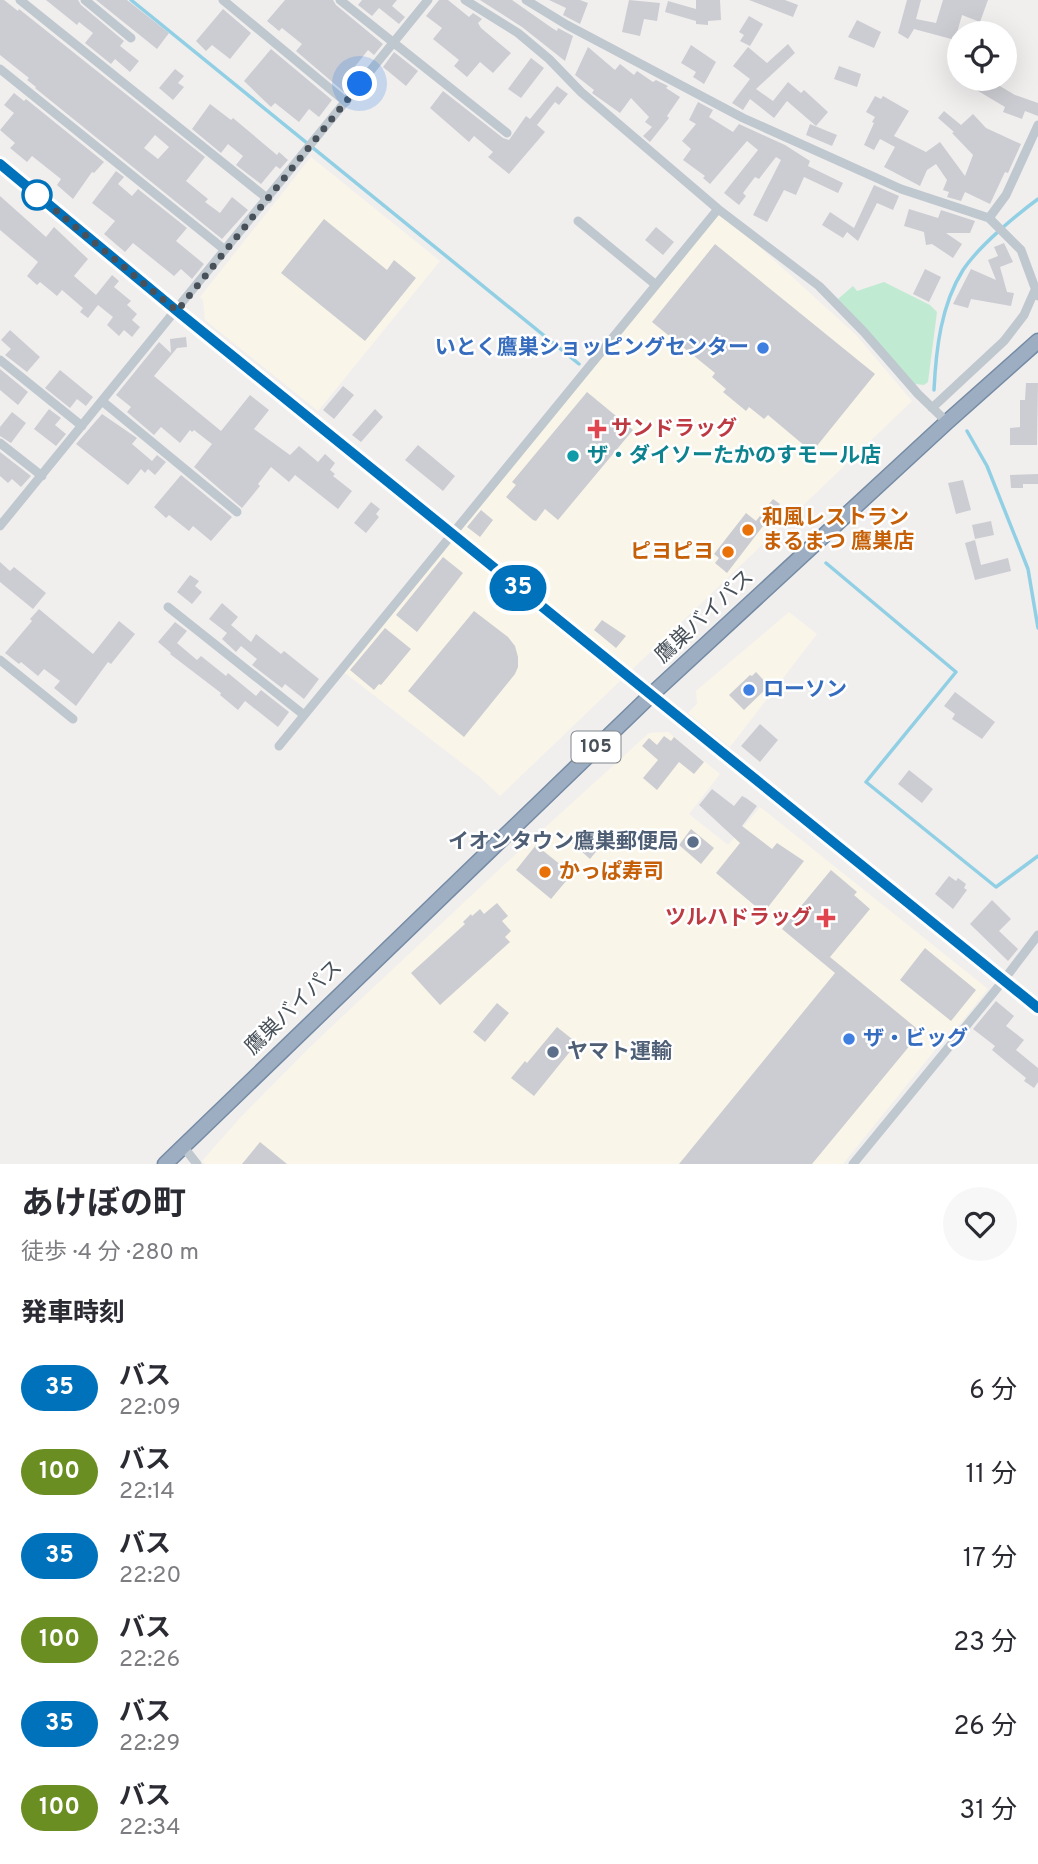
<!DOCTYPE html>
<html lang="ja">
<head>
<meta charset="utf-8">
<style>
  :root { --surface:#fff; --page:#f7f7f7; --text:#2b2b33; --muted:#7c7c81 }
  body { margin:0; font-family:Overpass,"Noto Sans JP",sans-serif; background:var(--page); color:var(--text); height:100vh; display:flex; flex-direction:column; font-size:26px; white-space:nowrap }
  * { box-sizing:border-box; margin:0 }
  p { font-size:23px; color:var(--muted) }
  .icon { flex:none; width:38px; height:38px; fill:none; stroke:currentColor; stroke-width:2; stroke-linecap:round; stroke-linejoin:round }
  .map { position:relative; height:1164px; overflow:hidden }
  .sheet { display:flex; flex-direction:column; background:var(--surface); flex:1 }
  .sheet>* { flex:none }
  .badge { padding:0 14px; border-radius:23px; font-size:24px; line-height:46px }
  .fabs { position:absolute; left:947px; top:21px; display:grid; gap:14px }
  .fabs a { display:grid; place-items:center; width:70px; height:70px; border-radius:50%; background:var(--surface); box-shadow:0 7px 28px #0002; font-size:35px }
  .you { position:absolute; width:35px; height:35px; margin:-18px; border:5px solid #fff; border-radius:50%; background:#1a73e8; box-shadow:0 0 0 10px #1a73e833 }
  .map>.badge { position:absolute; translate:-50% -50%; box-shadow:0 0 0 4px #fff }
  h2 { padding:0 21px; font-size:26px; line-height:63px }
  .round { display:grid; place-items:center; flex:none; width:74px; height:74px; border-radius:37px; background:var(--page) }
  .overview { display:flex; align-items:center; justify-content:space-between; height:119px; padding:0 21px }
  h1 { font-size:33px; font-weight:700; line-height:52px }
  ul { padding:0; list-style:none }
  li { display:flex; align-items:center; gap:21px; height:84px; padding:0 21px }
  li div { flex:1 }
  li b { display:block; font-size:26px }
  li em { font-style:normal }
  li .badge { min-width:77px; font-weight:700; text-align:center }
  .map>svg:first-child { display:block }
</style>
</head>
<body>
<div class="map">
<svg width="1038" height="1164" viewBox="0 0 1038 1164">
  <rect width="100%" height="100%" fill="#f1eeee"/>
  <path fill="#faf5e9" d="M311 157 440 261 318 411 205 320 203 300 200 297Z
    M718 209 856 335 912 401 500 796 480 777 341 670Z
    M789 612 817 634 730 747 688 713 697 704 696 691Z
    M668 732 720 774 689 814 728 845 760 807 988 989 954 1031 951 1030 843 1164H205L202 1161 241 1117 312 1045 504 865 649 733Z"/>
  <path fill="#c0ebd2" d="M884 282 930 305 937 312 928 382 924 385 915 384 838 299 853 286 857 291Z"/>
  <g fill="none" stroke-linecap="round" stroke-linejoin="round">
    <path stroke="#91d0e4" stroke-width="3.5" d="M131 0 579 364
      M934 390C936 349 941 305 963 270 979 246 1015 216 1038 199
      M967 431 987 466 1028 569 1038 628
      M826 563 956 672 866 782 996 887 1038 856"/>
  </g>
  <path fill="#cccdd2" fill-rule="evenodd" d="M0 0H4L18 11 19 9 205 157 186 181 208 199 205 202 220 213 232 197 248 210 222 239 35 88 36 87 27 80 29 78 0 55ZM155 135 169 147 158 159 144 148Z
    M46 0H78L81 5 124 41 120 46 139 61 130 72 115 59 111 64 85 43 93 33 79 22 77 25Z
    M96 0H127L169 33 157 49Z
    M285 0H333L336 5 383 44 374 55 368 50 353 69 359 74 344 92 296 51 302 44 282 28 279 31 267 21Z
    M362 0H397L392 6 405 17 399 24 379 8 372 16 358 5Z
    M439 0H448L469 17 473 13 482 19 478 23 481 28 511 53 493 73 480 62 467 77 454 66 459 60 433 39 442 28 426 16Z
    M480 0H512L552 28 557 31 558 28 573 36 565 61 522 27Z
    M549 0H580L588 3 580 24 563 15 566 8Z
    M629 0 660 3 657 21 644 19 640 36 622 32Z
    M696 0H720L721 20 708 21V25L696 24V21L665 12 668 1 696 9Z
    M749 0H785L798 5 793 17Z
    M907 0H921L916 19 936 23 943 0H988L980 22 962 15 955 40 914 29 908 39 898 33Z
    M223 9 251 33 230 59 212 45 206 51 196 41Z
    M749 16 763 24 750 46 740 41 744 35 739 32Z
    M857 20 881 32 874 48 848 37Z
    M788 44 795 53 756 89 773 101 788 82 801 93 804 90 828 112 816 126 787 101 774 118 750 99 743 110 732 103 750 79 733 66 748 47 767 63Z
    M691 45 716 62 704 84 693 77 696 72 681 63Z
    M588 47 615 70 620 64 634 75 637 71 653 82 656 80 668 86 666 88 680 97 667 116 669 118 650 142 643 136 652 127 645 122 649 117 631 98 620 113 592 93 594 90 575 75Z
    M271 49 332 100 319 117 309 109 299 122 275 103 271 107 244 81Z
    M394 52 418 71 406 86 383 67Z
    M531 58 544 68 521 98 508 89Z
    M839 66 861 74 857 87 834 79Z
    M175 69 184 76 178 83 184 87 173 100 159 88Z
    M958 79H988L1015 95 1038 103V116L1025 111 1022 119 1003 112 1005 107Z
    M557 86 568 94 559 105 555 102 537 125 545 132 509 174 488 157 493 152 474 136 469 142 430 108 443 91 503 138 509 140 526 116 530 119Z
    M14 93 24 101 26 99 104 162 94 173 92 172 73 199 57 185 61 179 32 156 27 162 10 148 15 143 0 130 14 113 4 105Z
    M875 96 881 99 883 96 909 111 894 136 926 152 940 142 965 176 973 155 952 133 954 132 938 118 944 111 961 125 973 114 986 128 1021 144 1008 173 1005 172 990 204 965 192 961 201 947 197 949 192 943 190 947 180 936 164 927 170 920 186 884 167 895 147 880 139 874 150 864 145 874 123 872 122 875 117 866 112Z
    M698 102 713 110 709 117 733 132 739 124 785 145 810 161 808 166 843 183 838 193 804 177 796 195 784 190 767 222 753 215 781 160 776 157 759 179 755 177 743 193 746 196 739 205 724 193 758 150 747 141 710 184 703 178 705 176 683 160 691 149 682 141 696 124 689 120Z
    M210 104 231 120 233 118 277 155 279 152 288 160 280 169 276 166 261 184 236 165 243 156 228 144 221 153 192 129Z
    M810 124 837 135 832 146 806 135Z
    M116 171 124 177 118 184 132 196 138 189 187 228 176 241 204 264 192 279 181 269 174 276 133 243 125 252 104 234 115 221 92 203Z
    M874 185 899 196 893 210 877 203 858 241 847 232 843 238 822 225 830 212 854 228Z
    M0 196 46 237 54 227 88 259 74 276 96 295 112 275 119 281 114 287 131 301 127 305 137 314 132 320 140 327 132 337 124 330 119 336 107 325 113 317 98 305 88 318 80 312 83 308 62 290 57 296 40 282 37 285 27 276 38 262 0 230Z
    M909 209 938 218 941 210 975 221 970 233H946L962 244 953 258 932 244 926 245 924 232 904 226Z
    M324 219 387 270 394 260 416 278 365 341 281 273Z
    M656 227 674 242 663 255 645 240Z
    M1004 243 1013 262 1000 267 1007 292 1014 293 1011 306 971 299 968 308 953 304 971 269 996 280 988 260 998 256 994 247Z
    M715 244 875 374 812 452 768 415 764 419 749 407 746 411 723 392 726 389 712 377 715 373 652 322Z
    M925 269 941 277 929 302 913 294Z
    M10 330 40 357 27 372 5 355 11 349 1 340Z
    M186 337 187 347 177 348 154 376 221 431 250 395 269 410 254 429 290 455 299 446 318 462 325 454 335 463 330 470 335 474 333 476 352 491 338 509 295 475 289 482 271 467 258 484 260 486 242 508 194 467 212 444 194 430 192 432 190 430 180 443 161 427 154 435 127 412 131 407 116 395 159 342 171 353 170 339Z
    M0 369 28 392 18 405 0 390Z
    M60 370 93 397 86 406 77 399 70 408 45 388Z
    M1026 383H1038L1037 445H1010V428L1020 427V400H1025Z
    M343 386 354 395 334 419 323 410Z
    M587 392 633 430 558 520 545 509 536 521 533 520 506 497 516 485 512 482Z
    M49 409 61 418 55 425 66 434 56 446 34 429Z
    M375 409 383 417 361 442 352 435Z
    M12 412 26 423 11 443 0 436V427Z
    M102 414 137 438 132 444 152 461 157 455 166 462 155 475 148 469 145 473 141 469 128 485 76 444Z
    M418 445 455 476 443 491 405 460Z
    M0 452 31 476 21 487 12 479 8 483 0 476Z
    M1038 474V484H1023V488H1011L1010 475Z
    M181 475 232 517 211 541 193 526 189 531 169 515 166 518 154 507Z
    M963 480 971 510 956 514 948 483Z
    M773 499 780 504 727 573 715 563 719 558 714 554 746 513 756 521Z
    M371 502 380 509 376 514 379 517 366 533 354 523Z
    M481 510 493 520 480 537 467 527Z
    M991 521 994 535 975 539 972 525Z
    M975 540 981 565 1008 558 1011 571 975 580 965 543Z
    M443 557 463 573 417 632 396 615Z
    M0 562 10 571 14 567 46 593 33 609 0 582Z
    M190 575 199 581 195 586 202 592 192 604 177 592Z
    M222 603 238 617 231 625 251 642 256 634 281 654 284 651 319 679 304 699 285 684 282 688 252 665 257 659 241 646 236 652 222 639 227 633 209 619Z
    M39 609 93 654 119 621 135 634 111 664 108 662 76 706 54 688 60 681 44 669 38 676 21 662 19 664 5 653 32 621 30 619Z
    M474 611 508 637 515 646 518 657V667L515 674 464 737 408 691Z
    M602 620 626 636 616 648 594 630Z
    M175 622 187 631 177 643 197 660 201 656 226 676 228 673 256 696 261 690 289 712 278 727 245 701 238 710 220 695 221 693 170 654 171 653 158 642Z
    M385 628 411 649 381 685 379 684 374 690 350 670Z
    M756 672 769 686 744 710 729 695 750 675 752 676Z
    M955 692 995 722 982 739 952 719 955 714 944 706Z
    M760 724 778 740 760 762 741 746Z
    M664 736 671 741 674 737 704 762 694 774 679 762 657 790 643 778 658 760 642 746 649 738 657 745Z
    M909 770 933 789 922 803 898 784Z
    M712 789 734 806 742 796 746 798 757 806 742 826 772 849 777 843 804 861 765 911 760 910 716 873 740 843 699 805Z
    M691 829 714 848 701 864 679 845Z
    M581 833 599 848 590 859 572 843Z
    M536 845 572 874 551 899 516 870Z
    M831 870 857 892 854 895 870 909 830 957 921 1032 812 1164H679L835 973 782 929Z
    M949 876 956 881 958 878 966 884 964 888 967 890 953 909 935 894Z
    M992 900 1011 919 999 931 1018 949 1008 961 970 924Z
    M497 903 508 916 502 921 511 931 505 937 510 942 440 1005 411 973 465 924 463 922 471 914 472 916 480 909 484 914Z
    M925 948 976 990 951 1021 900 980Z
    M996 1001 1014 1016 1006 1026 1024 1040 1016 1050 1038 1068V1082L1034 1088 1024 1081 1026 1078 992 1050 995 1046 973 1029Z
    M497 1003 509 1013 485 1042 473 1032Z
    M557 1027 577 1043 534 1096 511 1078 525 1061 527 1063Z
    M260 1142 287 1164H242Z"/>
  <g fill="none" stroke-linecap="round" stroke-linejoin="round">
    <defs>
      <path id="trunk" d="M165 1164 650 696 947 422 1038 341"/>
    </defs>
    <use href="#trunk" stroke="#758ba4" stroke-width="17"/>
    <path stroke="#c0c8cf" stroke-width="9" d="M20 0 268 199
      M85 0 131 38
      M223 0 346 102
      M340 0 507 133
      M465 0 518 33 549 59 581 92 718 209 819 286 864 332 918 394 947 422
      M526 0 567 25 743 118 901 189 989 218 1021 250 1038 296
      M0 69 225 250
      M989 218 1006 195 1038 125
      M578 221 656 285
      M0 360 82 426
      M102 401 237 512
      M932 408 1004 341 1024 315 1035 290
      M0 443 42 476
      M0 526 428 0
      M168 607 304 715
      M0 660 73 719
      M279 746 718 209
      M182 1145 197 1164
      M853 1164 1003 981 1038 935"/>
    <path stroke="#c0c9d3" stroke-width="12" d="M0 164 176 311 1038 1008"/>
    <use href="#trunk" stroke="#9daec2" stroke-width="14"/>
  </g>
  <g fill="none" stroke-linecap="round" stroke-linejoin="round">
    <defs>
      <path id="line" d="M0 164 177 311 1038 1008"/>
    </defs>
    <use href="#line" stroke="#fff" stroke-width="16"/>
    <use href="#line" stroke="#0072bc" stroke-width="10"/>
    <path stroke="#48515a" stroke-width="7" stroke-dasharray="0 12.6" d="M37 195 177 311 360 84"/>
  </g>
  <circle fill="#fff" stroke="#0072bc" stroke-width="3.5" cx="37" cy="195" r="14"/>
  <g fill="#3f7fe0" stroke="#fff" stroke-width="2.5">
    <circle cx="763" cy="348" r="7"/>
    <circle cx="749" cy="690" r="7"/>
    <circle cx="849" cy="1039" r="7"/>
  </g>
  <g fill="#e0444e" stroke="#fff" stroke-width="2.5">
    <path d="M593.5 418.5h7v7h7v7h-7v7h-7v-7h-7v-7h7z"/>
    <path d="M822.5 907.5h7v7h7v7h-7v7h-7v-7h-7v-7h7z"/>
  </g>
  <circle fill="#0f9aa8" stroke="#fff" stroke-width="2.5" cx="573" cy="456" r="7"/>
  <g fill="#e8710a" stroke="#fff" stroke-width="2.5">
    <circle cx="748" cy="530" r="7"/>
    <circle cx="728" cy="552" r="7"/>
    <circle cx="545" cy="872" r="7"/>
  </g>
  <g fill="#5c6f8a" stroke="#fff" stroke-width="2.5">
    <circle cx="693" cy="842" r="7"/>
    <circle cx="553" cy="1052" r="7"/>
  </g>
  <g text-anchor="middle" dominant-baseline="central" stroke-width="5" stroke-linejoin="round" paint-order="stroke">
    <rect fill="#fff" stroke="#7f858c" stroke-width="2" x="571.5" y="731.5" width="49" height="31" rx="5"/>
    <g font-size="19" font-weight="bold" fill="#48515a">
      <text x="596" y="747">105</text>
    </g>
    <g font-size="21" font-weight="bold" fill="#366cbe" stroke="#fff" text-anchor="start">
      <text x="749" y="348" text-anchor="end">いとく鷹巣ショッピングセンター</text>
      <text x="763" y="690">ローソン</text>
      <text x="863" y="1039">ザ・ビッグ</text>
    </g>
    <g font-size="21" font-weight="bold" fill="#be3a42" stroke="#fff" text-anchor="start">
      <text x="611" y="429">サンドラッグ</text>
      <text x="812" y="918" text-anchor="end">ツルハドラッグ</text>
    </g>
    <g font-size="21" font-weight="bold" fill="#0d838f" stroke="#fff" text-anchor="start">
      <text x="587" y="456">ザ・ダイソーたかのすモール店</text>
    </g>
    <g font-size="21" font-weight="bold" fill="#c56008" stroke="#fff" text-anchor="start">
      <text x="762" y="518">和風レストラン<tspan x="762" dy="24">まるまつ 鷹巣店</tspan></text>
      <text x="714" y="552" text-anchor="end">ピヨピヨ</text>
      <text x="559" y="872">かっぱ寿司</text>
    </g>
    <g font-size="21" fill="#48515a" stroke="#fff">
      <text transform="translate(705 617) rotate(-43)">鷹巣バイパス</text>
      <text transform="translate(294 1008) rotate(-44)">鷹巣バイパス</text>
    </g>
    <g font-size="21" font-weight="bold" fill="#4e5e75" stroke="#fff" text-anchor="end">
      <text x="679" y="842">イオンタウン鷹巣郵便局</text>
      <text x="567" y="1052" text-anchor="start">ヤマト運輸</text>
    </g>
  </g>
</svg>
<div class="fabs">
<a><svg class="icon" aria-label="locate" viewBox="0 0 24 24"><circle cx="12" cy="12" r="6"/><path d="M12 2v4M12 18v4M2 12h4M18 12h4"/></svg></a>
</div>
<div class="you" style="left:360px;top:84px"></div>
<b class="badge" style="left:518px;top:588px;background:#0072bc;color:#fff">35</b>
</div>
<section class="sheet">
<div class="overview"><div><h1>あけぼの町</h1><p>徒歩 · 4 分 · 280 m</p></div><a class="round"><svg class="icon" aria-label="heart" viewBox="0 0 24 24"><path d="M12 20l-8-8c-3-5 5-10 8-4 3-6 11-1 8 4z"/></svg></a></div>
<h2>発車時刻</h2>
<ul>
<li><span class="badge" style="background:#0072bc;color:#fff">35</span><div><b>バス</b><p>22:09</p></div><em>6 分</em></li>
<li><span class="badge" style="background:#6b8e23;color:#fff">100</span><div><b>バス</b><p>22:14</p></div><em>11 分</em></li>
<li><span class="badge" style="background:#0072bc;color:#fff">35</span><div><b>バス</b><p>22:20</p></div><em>17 分</em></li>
<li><span class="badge" style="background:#6b8e23;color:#fff">100</span><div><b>バス</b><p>22:26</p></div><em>23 分</em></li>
<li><span class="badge" style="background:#0072bc;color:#fff">35</span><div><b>バス</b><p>22:29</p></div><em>26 分</em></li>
<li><span class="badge" style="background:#6b8e23;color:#fff">100</span><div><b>バス</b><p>22:34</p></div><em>31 分</em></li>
</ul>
</section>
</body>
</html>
